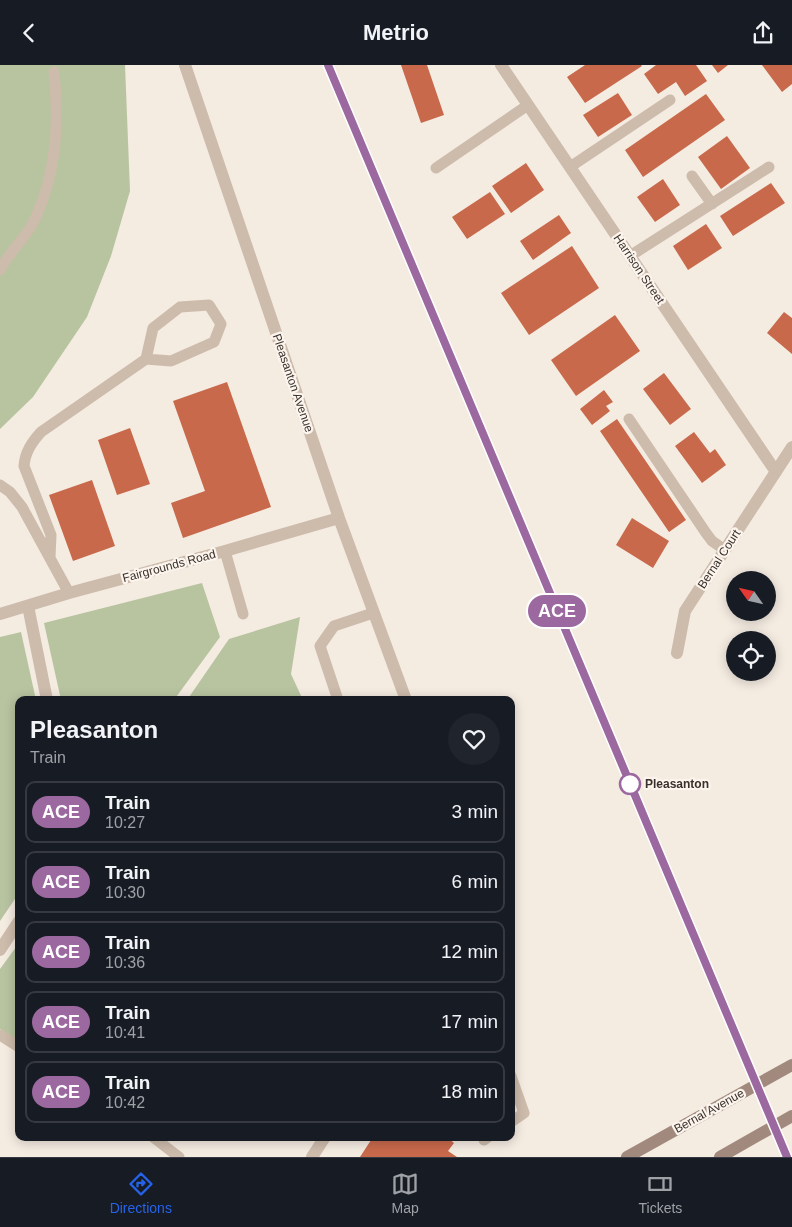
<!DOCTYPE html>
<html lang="en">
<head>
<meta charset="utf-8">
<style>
  :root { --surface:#171b24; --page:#20242c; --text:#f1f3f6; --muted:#9ea1a6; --line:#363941; --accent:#2563eb }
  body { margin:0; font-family:Helvetica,sans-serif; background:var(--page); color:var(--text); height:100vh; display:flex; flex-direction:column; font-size:19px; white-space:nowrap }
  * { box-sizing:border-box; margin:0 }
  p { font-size:16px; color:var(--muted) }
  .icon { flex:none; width:28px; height:28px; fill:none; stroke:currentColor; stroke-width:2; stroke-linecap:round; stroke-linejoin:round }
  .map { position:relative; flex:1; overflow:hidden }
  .side { position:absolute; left:15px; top:631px; width:500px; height:445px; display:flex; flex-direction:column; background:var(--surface); border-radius:10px; box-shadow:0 2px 12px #0003 }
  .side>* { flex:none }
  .badge { padding:0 10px; border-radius:16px; font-size:18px; line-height:32px }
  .needle { width:32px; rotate:304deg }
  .fabs { position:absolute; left:726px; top:506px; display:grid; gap:10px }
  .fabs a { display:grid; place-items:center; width:50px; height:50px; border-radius:50%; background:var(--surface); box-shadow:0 2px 12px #0003; font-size:25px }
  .map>.badge { position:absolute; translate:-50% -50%; box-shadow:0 0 0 2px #fff }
  .round { display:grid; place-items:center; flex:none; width:52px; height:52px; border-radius:26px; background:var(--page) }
  .headline { display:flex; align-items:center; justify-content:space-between; height:85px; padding:0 15px }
  h1 { font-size:24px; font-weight:700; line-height:38px }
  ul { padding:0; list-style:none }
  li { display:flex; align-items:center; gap:15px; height:62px; margin:0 10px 8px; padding:0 5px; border:2px solid var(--line); border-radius:10px }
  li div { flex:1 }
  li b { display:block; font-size:19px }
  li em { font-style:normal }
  li .badge { min-width:55px; font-weight:700; text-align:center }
  header { display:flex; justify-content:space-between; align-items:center; height:65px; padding:0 15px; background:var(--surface); font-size:22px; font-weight:700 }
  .dock { display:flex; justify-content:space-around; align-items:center; height:70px; border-top:1px solid var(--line); background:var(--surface); font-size:14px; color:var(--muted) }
  .dock a { display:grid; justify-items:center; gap:2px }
  .dock .on { color:var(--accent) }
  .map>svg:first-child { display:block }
</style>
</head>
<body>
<header><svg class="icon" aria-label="back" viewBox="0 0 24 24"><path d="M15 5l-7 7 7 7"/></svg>Metrio<svg class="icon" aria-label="share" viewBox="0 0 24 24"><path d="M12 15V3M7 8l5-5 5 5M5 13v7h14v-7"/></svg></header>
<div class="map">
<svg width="792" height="1092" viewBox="0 0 792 1092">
  <rect width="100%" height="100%" fill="#f4ebe1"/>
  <path fill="#b8c4a0" d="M0 0H125L130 126 111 191 87 252 33 332 0 364Z
    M202 518 220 572 174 635H61L44 558Z
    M300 552 291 609 303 635H187L229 574Z
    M21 567 36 635H19V828L0 856V572Z
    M19 878V977L0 964V904Z"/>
  <path fill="#c8694b" d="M401 0H427L444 50 421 58Z
    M585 0H641L642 1 585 38 567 12Z
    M656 0H696L707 16 685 31 676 17 658 29 644 9Z
    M712 0H728L718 8Z
    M762 0H792V19L782 27Z
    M618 28 632 50 598 72 583 50Z
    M706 29 725 55 643 112 625 85Z
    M727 71 750 103 721 124 698 92Z
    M526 98 544 125 511 148 492 121Z
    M663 114 680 140 655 157 637 132Z
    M771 118 785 138 733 171 720 151Z
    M490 127 505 149 467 174 452 152Z
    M559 150 571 168 533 195 520 176Z
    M706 159 722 183 688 205 673 181Z
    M572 181 599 223 529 270 501 228Z
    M784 247 792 253V289L767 268Z
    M615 250 640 286 576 331 551 295Z
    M664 308 691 344 670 360 643 324Z
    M227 317 271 442 183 473 171 438 205 426 173 336Z
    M604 325 613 337 606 341 610 346 592 360 580 344Z
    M617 354 686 455 669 467 600 366Z
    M130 363 150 419 117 430 98 375Z
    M694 367 710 388 715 384 726 400 702 418 675 381Z
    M92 415 115 481 73 496 49 430Z
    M632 453 669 476 653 503 616 480Z
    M373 1072H447L454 1078 448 1086 457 1092H360Z"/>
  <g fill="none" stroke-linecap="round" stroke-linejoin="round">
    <path stroke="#cdbbac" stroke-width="11" d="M570 102 670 35
      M436 103 528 40
      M692 111 712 139
      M630 191 769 102
      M0 205C9 187 26 173 35 154 57 106 59 59 54 7
      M629 354 706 468 712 476 725 485
      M0 420 10 427 22 442 69 528
      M225 486 243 549
      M50 492 51 470 24 401C25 387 32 377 41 367L146 294 171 296 214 277 221 259 209 240 180 242 153 263 146 294
      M338 635 320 581 334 561 373 548
      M0 970 19 982
      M511 1011 524 1048 511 1057
      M153 1072 179 1092
      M483 1072 484 1075 488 1072"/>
    <path stroke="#cdbbac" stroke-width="12" d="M185 0 339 453 406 635
      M501 0 776 407
      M28 541 47 635
      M0 549 69 528 225 486 339 453
      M677 588 685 546 792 382
      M0 885 19 856
      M312 1092 325 1072"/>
    <path stroke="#a18a7d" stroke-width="12" d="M627 1092 792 1000
      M720 1092 792 1051"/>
    <defs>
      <path id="rail" d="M328 0 787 1092"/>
    </defs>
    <use href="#rail" stroke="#3b302b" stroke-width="5.5"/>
    <use href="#rail" stroke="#fbf5ee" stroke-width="4" stroke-dasharray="11" stroke-linecap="butt"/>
  </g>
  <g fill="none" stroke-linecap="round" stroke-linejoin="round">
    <defs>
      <path id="line" d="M328 0 787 1092"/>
    </defs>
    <use href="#line" stroke="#fff" stroke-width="11"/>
    <use href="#line" stroke="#9b68a0" stroke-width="8"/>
  </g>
  <circle fill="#fff" stroke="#9b68a0" stroke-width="2.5" cx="630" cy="719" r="10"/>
  <g text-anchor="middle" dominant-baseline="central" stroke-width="4.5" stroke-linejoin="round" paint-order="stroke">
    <g font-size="12" fill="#3b302b" stroke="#fbf5ee">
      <text transform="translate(639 204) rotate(56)">Harrison Street</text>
      <text transform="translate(293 318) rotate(71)">Pleasanton Avenue</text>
      <text transform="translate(719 494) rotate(-57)">Bernal Court</text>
      <text transform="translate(169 501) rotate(-15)">Fairgrounds Road</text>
      <text transform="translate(709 1046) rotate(-29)">Bernal Avenue</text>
    </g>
    <g font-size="12" font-weight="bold" fill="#3b302b" stroke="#fbf5ee" text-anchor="start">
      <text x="645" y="719">Pleasanton</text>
    </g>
  </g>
</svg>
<div class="fabs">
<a><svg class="needle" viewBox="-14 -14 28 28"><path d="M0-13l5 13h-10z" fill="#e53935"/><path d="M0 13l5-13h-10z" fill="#9ea1a6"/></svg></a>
<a><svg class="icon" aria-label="locate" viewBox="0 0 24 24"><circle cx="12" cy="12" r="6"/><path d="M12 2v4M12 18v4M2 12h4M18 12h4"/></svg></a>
</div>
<b class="badge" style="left:557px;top:546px;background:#9b68a0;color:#fff">ACE</b>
<section class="side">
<div class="headline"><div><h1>Pleasanton</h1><p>Train</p></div><a class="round"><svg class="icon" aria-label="heart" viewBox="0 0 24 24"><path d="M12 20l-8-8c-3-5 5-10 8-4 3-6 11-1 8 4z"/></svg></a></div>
<ul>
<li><span class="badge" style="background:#9b68a0;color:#fff">ACE</span><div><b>Train</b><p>10:27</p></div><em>3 min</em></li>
<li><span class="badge" style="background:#9b68a0;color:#fff">ACE</span><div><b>Train</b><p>10:30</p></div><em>6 min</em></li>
<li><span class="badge" style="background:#9b68a0;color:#fff">ACE</span><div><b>Train</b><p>10:36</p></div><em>12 min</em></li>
<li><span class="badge" style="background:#9b68a0;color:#fff">ACE</span><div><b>Train</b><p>10:41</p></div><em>17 min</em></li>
<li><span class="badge" style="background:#9b68a0;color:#fff">ACE</span><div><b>Train</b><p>10:42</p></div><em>18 min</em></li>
</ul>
</section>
</div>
<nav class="dock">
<a class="on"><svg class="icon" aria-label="directions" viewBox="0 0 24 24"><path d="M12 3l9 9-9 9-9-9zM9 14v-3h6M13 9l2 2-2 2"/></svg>Directions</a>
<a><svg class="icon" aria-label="map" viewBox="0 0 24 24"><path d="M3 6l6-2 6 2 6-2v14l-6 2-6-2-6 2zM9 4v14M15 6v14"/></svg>Map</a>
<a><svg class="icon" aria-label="tickets" viewBox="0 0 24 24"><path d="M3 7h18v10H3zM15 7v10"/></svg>Tickets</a>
</nav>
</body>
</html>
